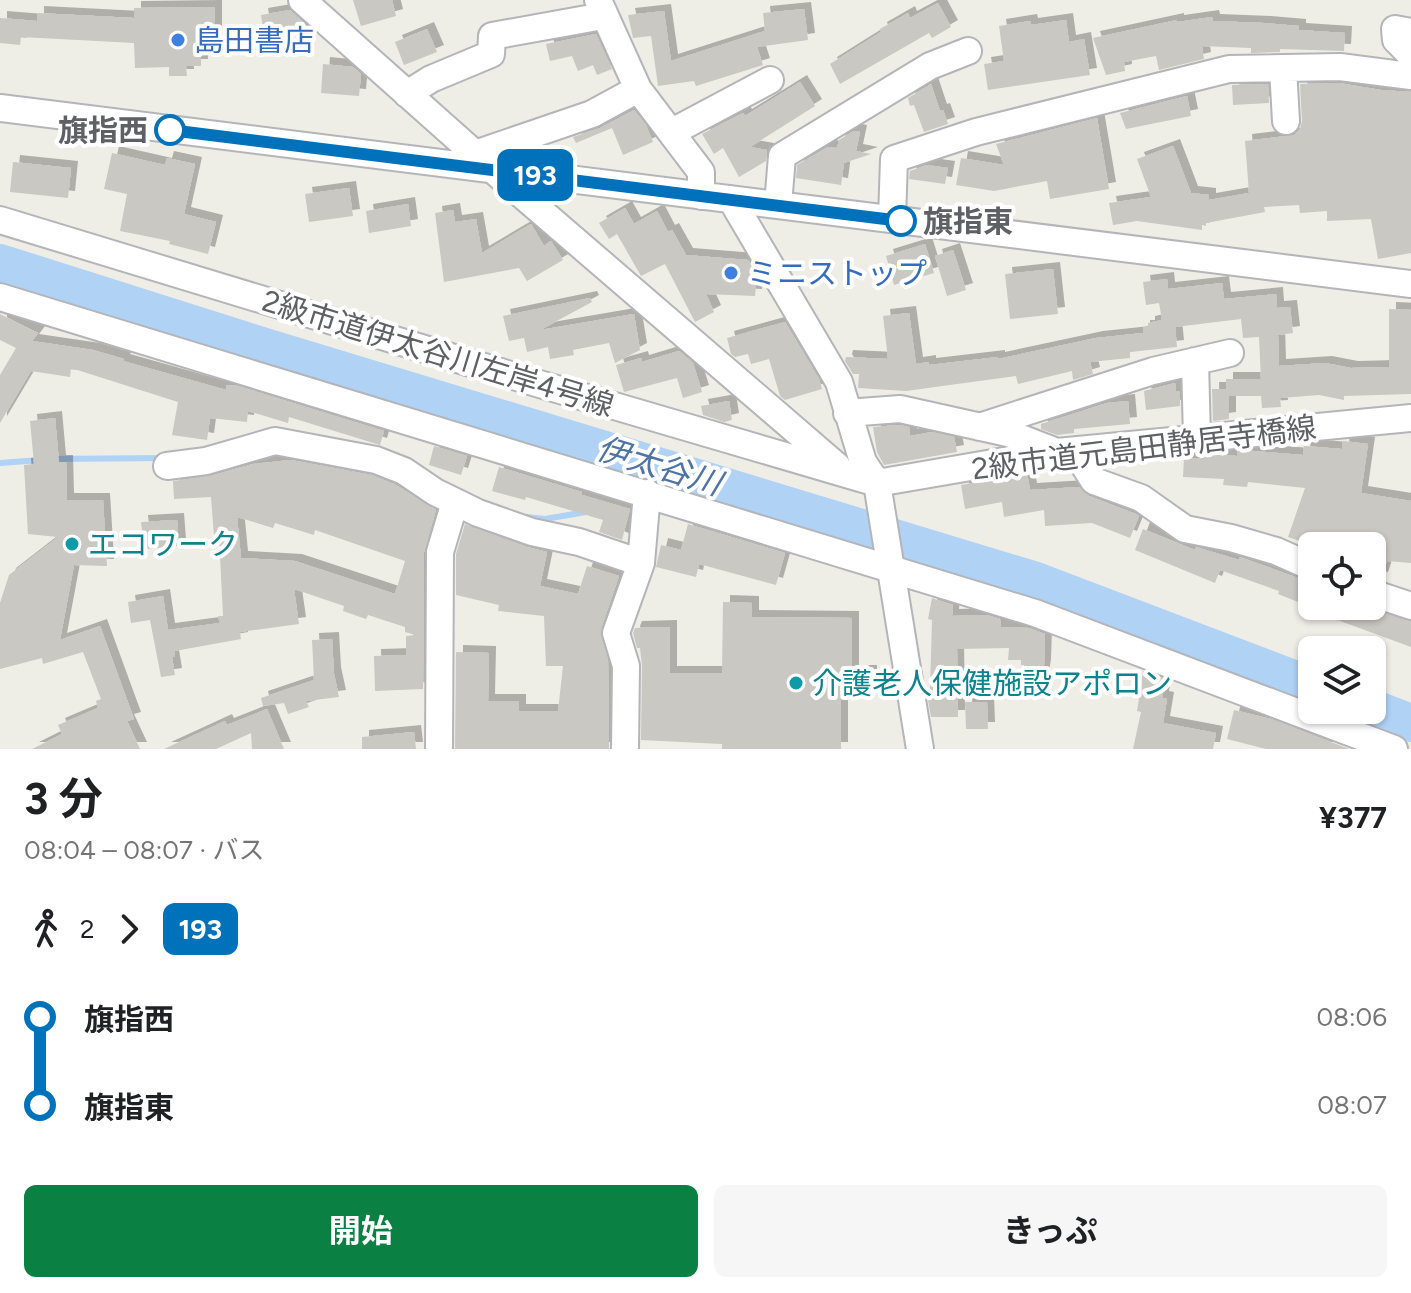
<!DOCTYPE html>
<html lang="ja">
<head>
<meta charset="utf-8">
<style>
  :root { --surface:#fff; --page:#f6f6f6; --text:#202124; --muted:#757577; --accent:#0b8043 }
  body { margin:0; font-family:Figtree,"Noto Sans JP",sans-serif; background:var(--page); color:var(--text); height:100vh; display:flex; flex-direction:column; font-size:30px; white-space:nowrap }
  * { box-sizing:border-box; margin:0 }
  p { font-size:26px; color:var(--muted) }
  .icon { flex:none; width:44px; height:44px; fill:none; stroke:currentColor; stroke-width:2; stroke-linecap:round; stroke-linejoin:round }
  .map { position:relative; height:749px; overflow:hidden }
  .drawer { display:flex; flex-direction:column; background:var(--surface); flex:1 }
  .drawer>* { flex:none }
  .badge { padding:0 16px; border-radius:12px; font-size:28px; line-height:52px }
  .tools { position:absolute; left:1298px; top:532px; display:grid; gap:16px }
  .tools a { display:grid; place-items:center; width:88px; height:88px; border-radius:12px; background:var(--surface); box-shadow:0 2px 6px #0004; font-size:40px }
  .map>.badge { position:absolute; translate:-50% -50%; box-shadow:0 0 0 4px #fff }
  .legs { display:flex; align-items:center; gap:12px; height:88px; padding:0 24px; font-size:26px }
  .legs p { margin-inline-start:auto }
  .head { display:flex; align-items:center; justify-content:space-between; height:136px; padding:0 24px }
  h1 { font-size:44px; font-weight:700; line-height:60px }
  .button { display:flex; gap:16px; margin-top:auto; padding:16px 24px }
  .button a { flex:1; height:92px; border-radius:12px; background:var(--accent); color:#fff; font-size:32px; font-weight:700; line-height:92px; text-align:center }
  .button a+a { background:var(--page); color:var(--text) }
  ul { padding:0 24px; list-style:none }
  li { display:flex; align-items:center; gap:28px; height:88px; font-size:30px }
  li i { display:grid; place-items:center; width:12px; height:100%; margin:0 10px; background:currentColor }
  li i::after { content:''; width:20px; height:20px; margin:-10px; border:6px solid; border-radius:50%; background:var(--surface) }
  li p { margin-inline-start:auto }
  li:first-child i { background:linear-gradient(#0000 50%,currentColor 0) }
  li:last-child i { background:linear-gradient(currentColor 50%,#0000 0) }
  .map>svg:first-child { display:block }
</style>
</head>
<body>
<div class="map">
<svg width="1411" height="749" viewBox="0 0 1411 749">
  <defs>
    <filter id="shadow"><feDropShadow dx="7" dy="-7" stdDeviation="0" flood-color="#0004"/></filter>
  </defs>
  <rect width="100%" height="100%" fill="#eeede6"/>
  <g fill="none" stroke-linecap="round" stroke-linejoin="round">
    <path stroke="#b0d2f5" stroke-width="6" d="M378 449 409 460
      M51 459 164 458
      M0 463 40 460
      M615 477 624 457
      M526 517 545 519 586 512"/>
    <path stroke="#b0d2f5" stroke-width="38" d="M0 263 262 346 1036 581 1312 686
      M1372 708 1411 723"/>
  </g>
  <path fill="#cac8c3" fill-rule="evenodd" filter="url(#shadow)" d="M353 0H392L396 16 361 26Z
    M938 3 951 27 932 38 929 33 840 84 830 64 881 32 880 29 908 13 910 18Z
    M215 7V47L201 50V66H186L187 76H169V67L135 68 134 43 21 37 20 45 0 43V18L37 21V13L134 18V8Z
    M804 9 808 40 757 47 763 65 696 86 694 81 658 86 651 36 633 38 628 15 664 11 671 61 765 31 763 13Z
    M290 10 306 25 307 32 265 39 261 15Z
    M1212 17 1213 21 1264 23 1299 26V30L1345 33 1344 51 1280 49V52L1251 53V48L1202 46 1204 59 1159 70 1156 56 1124 62 1125 71 1106 75 1093 38 1177 20V22Z
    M1066 20 1069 42 1084 39 1090 75 988 90 984 64 1004 61 999 26 1030 21 1031 25Z
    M427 29 437 52 404 65 395 42Z
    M596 34 612 69 597 75 593 65 578 71 572 56 550 61 546 44Z
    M323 64 353 67 361 74 359 96 321 93Z
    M800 82 815 106 750 147 767 150 766 161 739 177 723 148 714 154 702 134 743 113 745 116Z
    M1339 83 1381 90 1411 92V253L1378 259 1371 219 1327 221V211L1300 213 1299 205 1264 207 1265 212 1206 223V226L1202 225V230L1137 221 1113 225 1109 203 1151 197 1137 159 1173 146 1191 193 1209 195V200L1249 193 1245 141 1294 135 1300 129 1302 121 1300 84Z
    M931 84 940 111 943 110 948 124 924 132 914 105 910 106 908 98Z
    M1268 84 1269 103 1233 105 1232 85Z
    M1187 96 1191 116 1126 129 1120 113Z
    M634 110 646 125 653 142 623 155 612 128 576 143 573 137 600 128Z
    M1097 118 1109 189 1050 199 1047 181 994 191 956 185 961 158 1004 165 996 144Z
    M854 131 860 132 856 151 871 154 844 163 841 185 796 178 797 165 828 147 837 148 839 140Z
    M112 153 165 165 167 158 195 164 184 214 216 222 208 254 169 244 170 241 120 231 127 194 104 189Z
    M13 162 71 168 68 198 10 192Z
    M927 165 948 168 945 184 909 179 910 171Z
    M349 188 353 216 309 222 305 194Z
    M408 204 411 226 369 233 366 211Z
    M625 208 634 224 657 211 668 232 672 230 686 255 748 260 757 274 755 296 706 294 714 312 695 322 665 264 641 276 617 234 609 239 599 223Z
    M453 210 455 222 476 219 482 253 531 224 544 246 551 241 563 260 527 281 519 268 444 282 435 213Z
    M925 244 934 273 894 285 886 256Z
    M953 250 966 290 947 296 935 256Z
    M1053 269 1058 314 1010 319 1005 274Z
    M1167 279 1168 289 1222 283 1224 299 1276 294 1277 308 1290 307 1293 333 1278 335 1279 366 1325 363 1351 368 1389 367V309L1411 310V394L1344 396V400L1319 395 1280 398 1281 407 1262 408 1261 396H1229V419L1213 421 1212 389H1226V379H1261L1259 337 1243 338 1241 319 1175 327 1177 347 1130 352V358L1090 362 1093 374 1073 380 1072 371 1018 384 1016 376 906 391 858 388 859 374H853L845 361 846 357 888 359 883 316 909 313 916 364 929 362V365L998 357V359L1096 338 1143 333V327H1148V323L1162 320 1159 303 1146 305 1143 282Z
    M590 298 592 302 540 330 634 314 640 350 615 363 609 343 573 350 574 355 550 359 548 347 527 352 524 338 509 341 503 316Z
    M0 314 38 333 32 341 93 350 124 359 123 361 226 390V385L238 386 384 431 380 445 289 417 288 423 248 411 247 422 210 418 207 440 172 435 178 402 71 368 70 377 31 371 0 423V375L16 348 0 340Z
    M785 322 819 379 822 389 785 400 780 396 769 359 751 364 748 354 735 357 731 354 727 338Z
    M679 351 693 363 702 392 683 398 677 378 624 392 616 365 641 358 642 362Z
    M1175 383 1176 391H1180V406L1146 410 1144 391Z
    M729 401 732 420 724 422 703 415 701 406Z
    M1128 401 1130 424 1074 429V433L1057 435 1041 429V424L1107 403Z
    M55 418 59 462H66L67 500H103L107 566 74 565 60 640 100 626 134 719 127 721 140 749H32L62 734 58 725 98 708 96 701 101 699 83 652 43 664 42 658 0 669V603L9 575 58 537 28 534 24 465 34 464 30 421Z
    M899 425 909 427 910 436 932 432 954 437 957 452 884 465 877 452 873 427Z
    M1343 441 1368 444 1361 493 1411 501V563L1387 561 1381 579 1372 577V546H1315L1288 537 1305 488 1248 482 1247 487 1223 485 1224 479 1183 477 1184 458 1203 459 1204 454 1237 456V451L1241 450 1303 455 1304 446 1342 449Z
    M434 446 467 456 461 475 429 465Z
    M291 460 372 475 396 485 436 510 424 552 423 689 375 691 374 656 406 655V636L416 635 405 632V627L368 615 366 619 343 611 344 606 294 589 299 624 240 632 241 639 175 651V657H172L175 675 161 677 150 620 131 623 128 602 163 596 168 630 220 623 218 616H223L219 536H214L211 497 174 499 173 481 210 476 253 464ZM237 517 273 528 275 523 314 535 315 530 405 561 395 594 295 561 241 558Z
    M499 467 582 492V495L630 509 622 540 599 532 603 520 526 497 525 500 492 491Z
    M1027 473 1030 490 1079 487 1089 496 1136 514 1139 516 1130 538 1092 523 1045 526 1044 510 1004 517 1002 502 965 509 961 485Z
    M177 520 179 546 144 549 141 522Z
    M465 524 527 547 547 552 540 586 578 594 587 566 619 576 601 629 608 660 609 749H455L456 652 489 653 488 701H519V711H558L563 666H546L544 616 498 611 499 605 456 595V554Z
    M688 524 785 553 776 585 699 564 696 577 656 567 661 545 681 550Z
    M1143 529 1195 550 1196 547 1239 560 1240 557 1312 583V606H1363L1411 622V647L1302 607 1308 606 1278 594 1279 591 1220 570 1215 583 1135 550Z
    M932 598 953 605 952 616 987 615 1000 619 1001 627 1029 628 1045 634 1044 666 1039 696 1021 694 1024 665H1021V660H1008L1009 648 957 649 958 717H931L926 689H930L932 620 928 619Z
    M723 602 752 603V617L852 618V672H870V695H841V749H722V744L641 740 642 666 640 648H637L633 633 635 628 670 627V673H722Z
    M332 639 334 674 339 697 306 701 309 707 288 714 284 703 263 706 261 698 314 680 312 640Z
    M1143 671 1165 679 1162 698 1167 699 1163 723 1216 733 1213 749H1133L1141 712 1137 711Z
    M965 702H987L988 729H966Z
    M267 709 284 749H252L251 733 216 749H164L225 721 227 725Z
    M1234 710 1271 719 1349 749H1266L1227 739Z
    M414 732 416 749H362V737Z"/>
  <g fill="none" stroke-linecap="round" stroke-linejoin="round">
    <defs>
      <path id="minor" d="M302 0 493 170 837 466
        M598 0 638 89 701 172V196
        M1411 32 1395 29 1396 40 1411 55
        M1283 68 1286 121
        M407 94 431 79 491 54 492 36 603 16
        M0 108 1411 284
        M672 132 770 80
        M475 154 592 114 638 89
        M731 199 839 382 863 462 877 483 920 749
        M778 205 782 156 930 66 968 51
        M892 219 894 159 976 132 1229 69 1340 67 1411 76
        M0 220 543 385 877 483 1057 452 1411 418
        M0 297 1035 613 1394 749
        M1195 361 1197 439
        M847 413 900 409 1008 433 1057 452
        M979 427 1153 371 1230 353
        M1075 451 1094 481 1141 498 1185 529 1231 538 1276 551 1312 567
        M167 466 206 461 275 441 376 460 404 471 435 492 478 513 532 532 579 542 641 563
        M1372 593 1411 606
        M439 749 440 552 455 502
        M625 749 626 666 616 633 641 563 647 493"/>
    </defs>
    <use href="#minor" stroke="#b3b5b9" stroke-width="30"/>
    <use href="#minor" stroke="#fff" stroke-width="26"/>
  </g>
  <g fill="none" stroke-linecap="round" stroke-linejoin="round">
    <defs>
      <path id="line-1" d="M170 130 901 221"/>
    </defs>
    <use href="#line-1" stroke="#fff" stroke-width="18"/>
    <use href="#line-1" stroke="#0072bc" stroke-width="12"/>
  </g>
  <g fill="#3f7fe0" stroke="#fff" stroke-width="3">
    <circle cx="178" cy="40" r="8"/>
    <circle cx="731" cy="273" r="8"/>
  </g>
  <g fill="#fff" stroke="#0072bc" stroke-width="4">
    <circle cx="170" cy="130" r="14"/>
    <circle cx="901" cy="221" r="14"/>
  </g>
  <g fill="#0f9aa8" stroke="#fff" stroke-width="3">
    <circle cx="72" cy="544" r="8"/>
    <circle cx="796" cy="683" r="8"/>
  </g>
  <g text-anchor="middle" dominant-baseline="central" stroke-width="8" stroke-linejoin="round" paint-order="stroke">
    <g font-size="30" fill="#366cbe" stroke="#fff" text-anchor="start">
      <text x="194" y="40">島田書店</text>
      <text x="747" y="273">ミニストップ</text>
    </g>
    <g font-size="30" font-weight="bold" fill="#5e6065" stroke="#fff" text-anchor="end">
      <text x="148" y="130">旗指西</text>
      <text x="923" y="221" text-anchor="start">旗指東</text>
    </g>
    <g font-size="30" fill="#5e6065" stroke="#fff">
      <text transform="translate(438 353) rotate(17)">2級市道伊太谷川左岸4号線</text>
      <text transform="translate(1144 448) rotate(-7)">2級市道元島田静居寺橋線</text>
    </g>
    <g font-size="30" fill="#0d838f" stroke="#fff" text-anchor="start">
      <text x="88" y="544">エコワーク</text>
      <text x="812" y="683">介護老人保健施設アポロン</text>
    </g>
    <g font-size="32" font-style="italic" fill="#4e73a5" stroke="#fff">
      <text transform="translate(659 466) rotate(17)">伊太谷川</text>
    </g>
  </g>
</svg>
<div class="tools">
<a><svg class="icon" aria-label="locate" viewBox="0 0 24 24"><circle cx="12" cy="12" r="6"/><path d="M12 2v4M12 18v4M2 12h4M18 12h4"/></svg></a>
<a><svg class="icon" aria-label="layers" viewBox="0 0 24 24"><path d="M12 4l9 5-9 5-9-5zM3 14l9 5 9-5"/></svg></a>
</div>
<b class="badge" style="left:535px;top:175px;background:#0072bc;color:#fff">193</b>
</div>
<section class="drawer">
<div class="head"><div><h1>3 分</h1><p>08:04 – 08:07 · バス</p></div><b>¥377</b></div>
<div class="legs"><svg class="icon" aria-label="walk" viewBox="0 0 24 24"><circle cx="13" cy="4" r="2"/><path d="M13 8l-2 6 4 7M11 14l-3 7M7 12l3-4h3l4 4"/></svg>2<svg class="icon" aria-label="forward" viewBox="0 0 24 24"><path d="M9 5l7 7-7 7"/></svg><b class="badge" style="background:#0072bc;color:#fff">193</b></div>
<ul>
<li><i style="color:#0072bc"></i><b>旗指西</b><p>08:06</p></li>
<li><i style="color:#0072bc"></i><b>旗指東</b><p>08:07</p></li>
</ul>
<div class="button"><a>開始</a><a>きっぷ</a></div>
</section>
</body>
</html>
